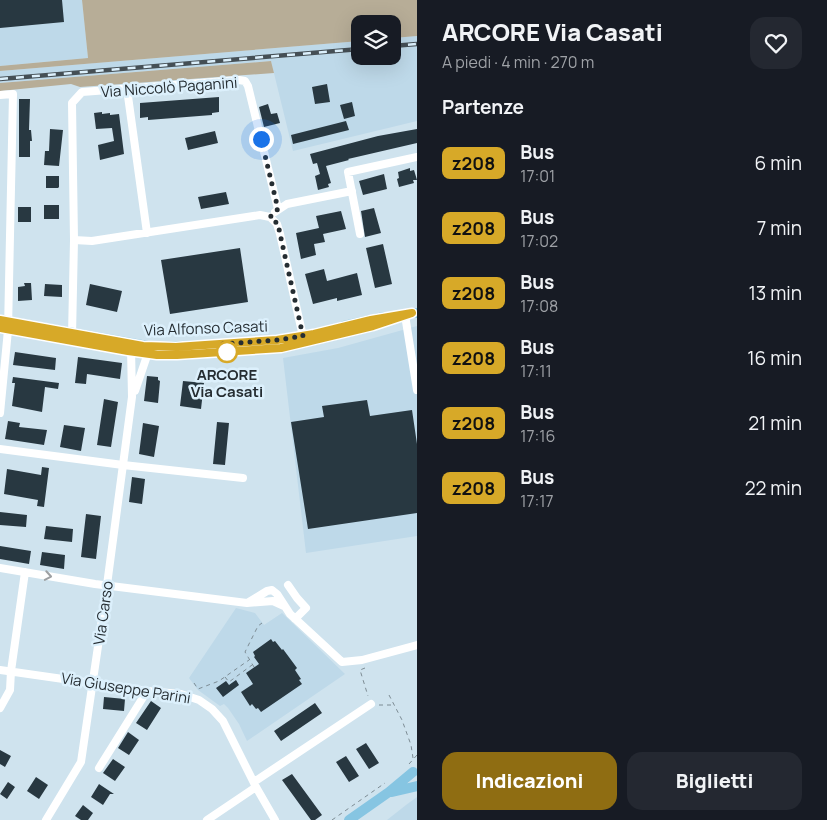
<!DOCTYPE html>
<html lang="it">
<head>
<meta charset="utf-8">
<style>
  :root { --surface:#171b24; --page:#242831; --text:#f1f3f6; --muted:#9ea1a6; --accent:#8f6d12 }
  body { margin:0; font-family:Manrope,sans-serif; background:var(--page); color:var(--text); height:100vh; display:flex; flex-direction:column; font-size:19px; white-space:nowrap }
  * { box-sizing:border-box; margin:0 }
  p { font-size:16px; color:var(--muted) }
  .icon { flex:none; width:28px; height:28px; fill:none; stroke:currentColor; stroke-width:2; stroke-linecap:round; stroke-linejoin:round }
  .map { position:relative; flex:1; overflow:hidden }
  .details { display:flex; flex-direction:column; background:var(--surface); width:410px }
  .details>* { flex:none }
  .badge { padding:0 10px; border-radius:8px; font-size:18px; line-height:32px }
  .tools { position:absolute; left:351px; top:15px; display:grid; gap:10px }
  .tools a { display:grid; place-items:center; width:50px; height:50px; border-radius:10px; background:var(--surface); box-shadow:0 5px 20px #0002; font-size:25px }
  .you { position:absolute; width:25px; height:25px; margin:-12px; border:4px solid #fff; border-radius:50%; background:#1a73e8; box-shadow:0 0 0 8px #1a73e833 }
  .map>.badge { position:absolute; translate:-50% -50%; box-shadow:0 0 0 2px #fff }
  h2 { padding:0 25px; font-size:19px; line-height:45px }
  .round { display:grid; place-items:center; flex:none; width:52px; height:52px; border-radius:15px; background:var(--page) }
  .overview { display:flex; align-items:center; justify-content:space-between; height:85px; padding:0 25px }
  h1 { font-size:24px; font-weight:800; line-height:38px }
  .action { display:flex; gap:10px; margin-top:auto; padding:10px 25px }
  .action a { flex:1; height:58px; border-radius:15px; background:var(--accent); color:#fff; font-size:20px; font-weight:800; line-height:58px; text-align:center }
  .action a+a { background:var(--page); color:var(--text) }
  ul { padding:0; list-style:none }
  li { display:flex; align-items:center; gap:15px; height:65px; padding:0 25px }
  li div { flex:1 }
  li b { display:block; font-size:19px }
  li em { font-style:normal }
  li .badge { min-width:55px; font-weight:700; text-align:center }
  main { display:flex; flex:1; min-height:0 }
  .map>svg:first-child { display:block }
</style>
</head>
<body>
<main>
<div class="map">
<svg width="417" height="820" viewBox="0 0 417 820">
  <rect width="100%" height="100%" fill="#cfe3ee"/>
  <path fill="#bed9e9" d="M0 0H82L88 58 0 66Z
    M417 36V121L293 151 271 61 0 83V71L360 41V56H392L393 38Z
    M417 326V536L306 553 283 358 338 348Z
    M236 608 255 613 264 625 282 613 345 674 247 741 239 724 228 708 224 704 220 706 198 690 189 678Z
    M417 797V820H387L406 805Z"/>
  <path fill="#b7ad97" d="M82 0H417V36L393 38 392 24H360V41L0 71V66L88 58Z
    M271 61 274 73 80 87 71 84 0 91V83Z"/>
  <path fill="#283841" d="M0 0H62L64 22 0 28Z
    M327 84 330 102 315 104 312 87Z
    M219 97V112L212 113V115L148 120V117L140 118V103Z
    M19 99H30L29 130H31L32 141H30V157H19Z
    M352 102 355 116 344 119 340 105Z
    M268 104 271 114 277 113 280 123 264 127 259 107Z
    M102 112V114L110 113V115L119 114 124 154 100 160 98 145 114 141 112 128 96 129 94 113Z
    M346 121 349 130 293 144 291 135Z
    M50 129 63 130 59 166 44 165 45 151H49Z
    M417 129V143L348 159 349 160 326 166 331 183 328 184 329 187 318 190 315 176 320 174 317 163 313 164 310 154 378 136Z
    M215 131 218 143 188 150 185 138Z
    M410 168V171L414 170 417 180H413L414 183 399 187 397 179 399 178 398 172Z
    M384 174 387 189 363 195 359 181Z
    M46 176H59V187L58 188H46Z
    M226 192 229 204 201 209 198 197Z
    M44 205H59V219H44Z
    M18 207H31V222H18Z
    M374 208 381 233 365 237 361 211Z
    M341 211 346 229 323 234 325 242 314 244 316 255 301 259 296 233 319 228 316 216Z
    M383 244 392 284 375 288 366 248Z
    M240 248 248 302 170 314 161 260Z
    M324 269 327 281 357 273 362 295 337 301V298L313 304 305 274Z
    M24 283H31L32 300 18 301V287L25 286Z
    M45 284 62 285V297L44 296Z
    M90 284 122 291 117 312 86 305Z
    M15 352 56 358 55 370 13 365Z
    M78 357 122 363 120 379 87 374 86 384 75 383Z
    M147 376 158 377V380L160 381 158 403 144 401Z
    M13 377 59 383 58 389 45 387 42 412 12 406 15 383H12Z
    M183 381 204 383 201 409 180 406Z
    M104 399 118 402 111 447 97 445Z
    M367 400 370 416 412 410 417 444V513L308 529 291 422 324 417 322 406Z
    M8 421 20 423 19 427 47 430 44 445 5 439Z
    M217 422 229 423 225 465 213 464Z
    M143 423 159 426 154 457 139 454Z
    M64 425 85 428 81 451 60 447Z
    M42 467 49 468 44 507 37 506 38 500 4 494 7 469 41 475Z
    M132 477 145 479 142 504 129 502Z
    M0 512 27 515 26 527 0 525Z
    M86 514 101 516 96 559 81 557Z
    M46 526 73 529 72 542 44 539Z
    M0 546 31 551 29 564 0 559Z
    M42 552 65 555 64 569 40 565Z
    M271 639 273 642 275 641 282 650 283 649 297 668 295 670 301 679 299 680 302 684 261 712 258 708 256 709 252 704 250 706 241 692 253 684 246 673 259 664 254 657 255 656 253 652Z
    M236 680 239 685 223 697 216 688 226 681 229 685Z
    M104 697 125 699 124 711 103 709Z
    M151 701 161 708 147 730 136 723Z
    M315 703 322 713 281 741 274 731Z
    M128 732 139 740 129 755 118 748Z
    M366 743 379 763 369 769 356 749Z
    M0 750 11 756 5 767 0 764Z
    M346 756 359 776 349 782 336 762Z
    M113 759 125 767 115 781 103 773Z
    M292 774 322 815 315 820H311L282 780Z
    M36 777 48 785 39 799 27 791Z
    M8 782 15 787 7 799 0 794Z
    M99 784 114 794H110L103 805 91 797Z
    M83 805 93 813 88 820H81L75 816Z"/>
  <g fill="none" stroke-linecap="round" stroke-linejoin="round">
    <path stroke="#7d8c94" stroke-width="1" stroke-dasharray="4 4" stroke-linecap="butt" d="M254 667 245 652 258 626 262 623
      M365 668 360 670 368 696
      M225 677 229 682 252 665
      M194 683 198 689 219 681 249 660
      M389 695 402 720 411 745 413 758
      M379 705H393
      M409 764 417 755
      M332 820 385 783"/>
    <path stroke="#fff" stroke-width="8" d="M127 89 147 233
      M0 95 13 94 8 330 0 413
      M275 212 287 204 352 191
      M270 217 277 224 280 234 304 341
      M360 234 348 172 417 157
      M74 240 92 241 260 215 270 217
      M405 315 417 390
      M72 336 74 240 72 103 82 92 239 80 245 81 248 86 278 209
      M135 391 149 350
      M0 449 123 465 243 478
      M0 568 95 584 247 603 273 601 284 606
      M288 585 297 598 306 608 295 619
      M249 602 267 591 272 590 277 594 290 614 342 662 362 660 417 645
      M0 670 147 691 181 694 199 700 212 709 223 721 256 787 275 820
      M0 708 10 690 11 671 25 572
      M99 768 147 691
      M254 782 371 704
      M46 820 81 762 107 585 132 397 131 348
      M207 820 256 787"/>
    <path stroke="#86c5e2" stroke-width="10" d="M0 320 153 347 236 344 277 340 313 334
      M344 326 384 317
      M0 328 132 351 157 355H177L281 348 373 326 412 313H417
      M392 792 417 786
      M349 820 389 792 413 772"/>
    <defs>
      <path id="rail" d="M392 46 417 44
        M0 79 360 49"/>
    </defs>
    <use href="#rail" stroke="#454f55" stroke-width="4.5"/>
    <use href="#rail" stroke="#dcf0fc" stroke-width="2.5" stroke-dasharray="8" stroke-linecap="butt"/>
  </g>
  <defs><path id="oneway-chevron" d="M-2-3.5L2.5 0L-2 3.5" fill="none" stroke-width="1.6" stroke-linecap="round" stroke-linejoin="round" transform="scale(1.25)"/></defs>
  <use stroke="#9da0a3" href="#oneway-chevron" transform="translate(48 576) rotate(10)"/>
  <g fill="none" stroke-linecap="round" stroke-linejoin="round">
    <defs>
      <path id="line" d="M0 320 143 346 176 347 277 340 314 334 371 320 412 313 373 326 281 348 177 355H157L128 351 0 328"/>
    </defs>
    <use href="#line" stroke="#fff" stroke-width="11"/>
    <use href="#line" stroke="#d7a928" stroke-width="8"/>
    <path stroke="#252d32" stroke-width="5" stroke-dasharray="0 9" d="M227 352 223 344 277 340 303 336 280 234 278 224 270 217 278 209 261 139"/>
  </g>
  <circle fill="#fff" stroke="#d7a928" stroke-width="2.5" cx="227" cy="352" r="10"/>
  <g text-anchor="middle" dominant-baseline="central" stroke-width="5" stroke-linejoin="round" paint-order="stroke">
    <g font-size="15" fill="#252d32" stroke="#dcf0fc">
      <text transform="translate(169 87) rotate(-4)">Via Niccolò Paganini</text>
      <text transform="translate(206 328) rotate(-2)">Via Alfonso Casati</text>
      <text transform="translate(103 613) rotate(-82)">Via Carso</text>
      <text transform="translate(126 688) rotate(9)">Via Giuseppe Parini</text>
    </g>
    <g font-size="15" font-weight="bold" fill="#252d32" stroke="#dcf0fc">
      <text x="227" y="374">ARCORE<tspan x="227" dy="17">Via Casati</tspan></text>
    </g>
  </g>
</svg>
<div class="tools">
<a><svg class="icon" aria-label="layers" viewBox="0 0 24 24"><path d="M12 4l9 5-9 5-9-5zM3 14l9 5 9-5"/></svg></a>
</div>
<div class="you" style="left:261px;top:139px"></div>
</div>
<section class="details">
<div class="overview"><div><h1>ARCORE Via Casati</h1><p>A piedi · 4 min · 270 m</p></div><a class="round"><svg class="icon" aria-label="heart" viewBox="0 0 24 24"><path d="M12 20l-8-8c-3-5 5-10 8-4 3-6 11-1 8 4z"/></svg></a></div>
<h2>Partenze</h2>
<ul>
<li><span class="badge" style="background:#d7a928;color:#111">z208</span><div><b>Bus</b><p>17:01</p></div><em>6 min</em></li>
<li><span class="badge" style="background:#d7a928;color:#111">z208</span><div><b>Bus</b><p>17:02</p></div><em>7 min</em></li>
<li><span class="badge" style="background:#d7a928;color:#111">z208</span><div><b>Bus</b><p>17:08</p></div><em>13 min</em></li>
<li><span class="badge" style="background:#d7a928;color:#111">z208</span><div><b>Bus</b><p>17:11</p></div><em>16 min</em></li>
<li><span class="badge" style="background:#d7a928;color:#111">z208</span><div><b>Bus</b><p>17:16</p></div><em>21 min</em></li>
<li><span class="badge" style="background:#d7a928;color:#111">z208</span><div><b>Bus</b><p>17:17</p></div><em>22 min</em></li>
</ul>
<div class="action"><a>Indicazioni</a><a>Biglietti</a></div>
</section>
</main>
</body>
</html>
